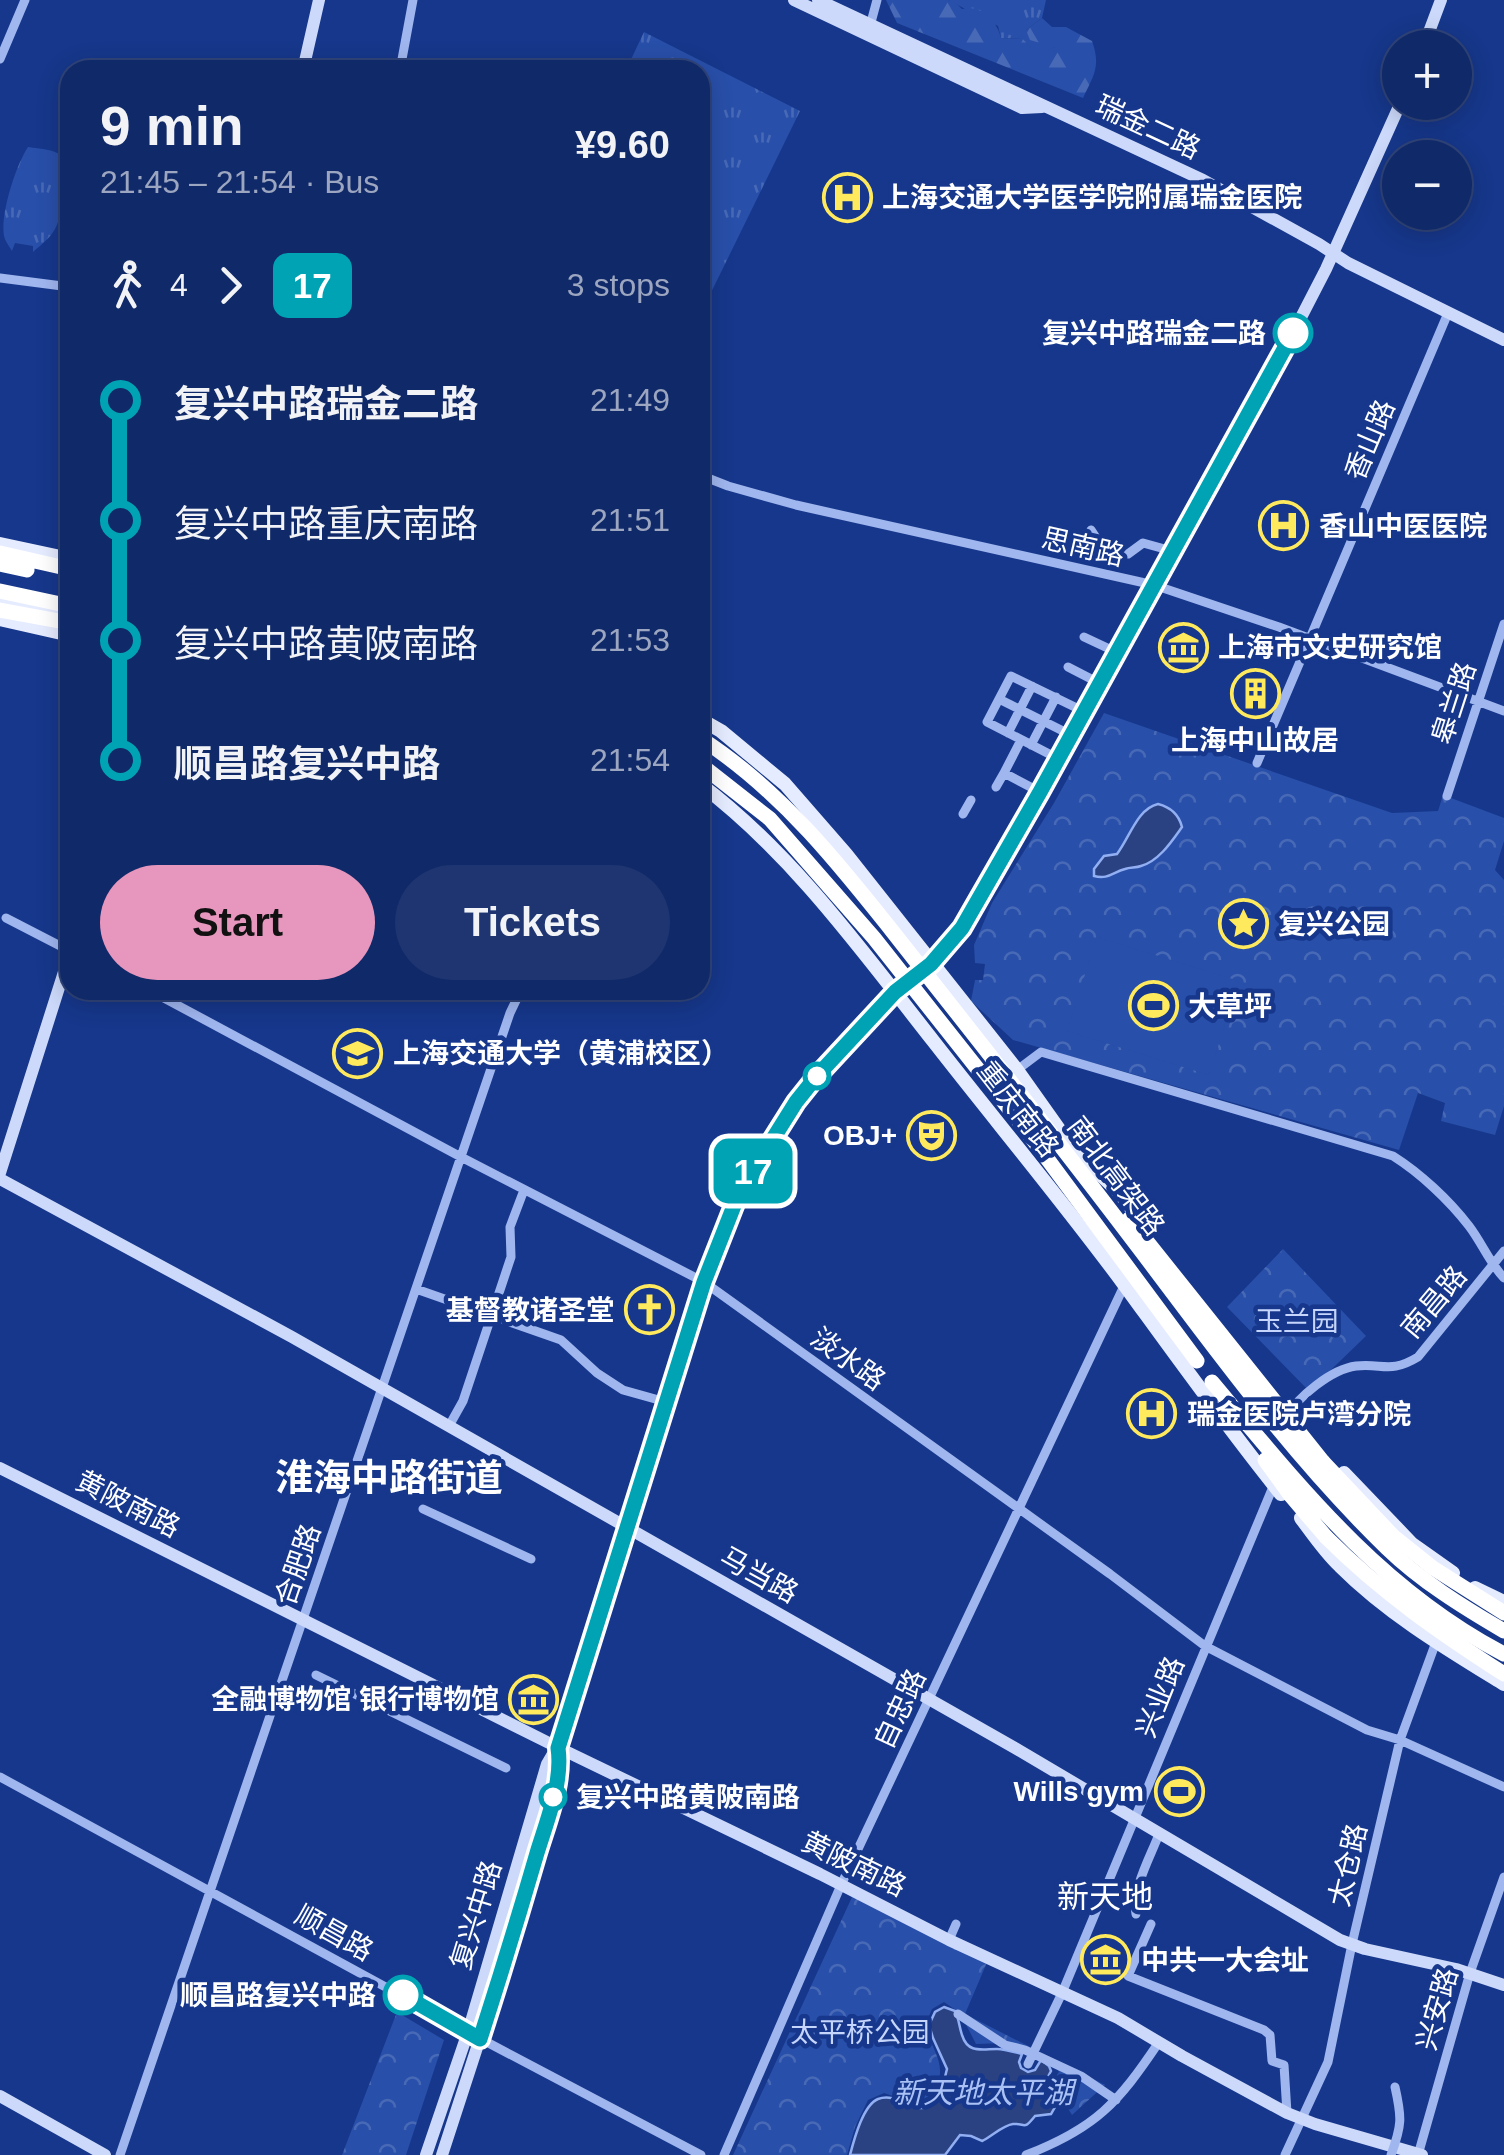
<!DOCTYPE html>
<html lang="en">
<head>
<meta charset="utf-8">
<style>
  :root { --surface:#102968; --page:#1e3571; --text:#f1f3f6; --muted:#9ca6c0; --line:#30457c; --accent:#e797bd }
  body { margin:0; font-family:Arial,"Noto Sans SC",sans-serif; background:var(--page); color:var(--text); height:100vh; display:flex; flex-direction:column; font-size:38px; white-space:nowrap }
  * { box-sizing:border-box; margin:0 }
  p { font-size:32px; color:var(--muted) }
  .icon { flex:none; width:55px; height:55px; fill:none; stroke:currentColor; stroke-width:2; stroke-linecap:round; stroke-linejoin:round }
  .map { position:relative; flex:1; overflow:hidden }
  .sheet { position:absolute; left:60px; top:60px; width:650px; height:940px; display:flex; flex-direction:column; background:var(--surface); border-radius:30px; box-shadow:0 5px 25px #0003,0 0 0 2px var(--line) }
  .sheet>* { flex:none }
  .badge { padding:0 20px; border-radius:15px; font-size:35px; line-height:65px }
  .buttons { position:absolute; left:1382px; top:30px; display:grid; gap:20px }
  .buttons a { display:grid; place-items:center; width:90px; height:90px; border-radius:50%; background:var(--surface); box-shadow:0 5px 25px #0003,0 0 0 2px var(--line); font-size:50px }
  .map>.badge { position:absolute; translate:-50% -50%; box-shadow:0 0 0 5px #fff }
  .legs { display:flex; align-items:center; gap:15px; height:110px; padding:0 40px; font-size:32px }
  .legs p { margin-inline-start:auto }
  .head { display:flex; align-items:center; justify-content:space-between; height:170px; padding:0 40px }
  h1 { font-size:55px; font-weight:700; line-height:75px }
  .primary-button { display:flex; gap:20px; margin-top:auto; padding:20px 40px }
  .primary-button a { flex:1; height:115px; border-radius:60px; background:var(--accent); color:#111; font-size:40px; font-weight:700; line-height:115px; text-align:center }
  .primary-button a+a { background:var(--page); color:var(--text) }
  ul { padding:0 40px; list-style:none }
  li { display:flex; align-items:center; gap:35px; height:120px; font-size:38px }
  li i { display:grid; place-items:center; width:15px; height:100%; margin:0 12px; background:currentColor }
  li i::after { content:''; width:25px; height:25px; margin:-12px; border:8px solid; border-radius:50%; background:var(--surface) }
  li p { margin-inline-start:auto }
  li:first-child i { background:linear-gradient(#0000 50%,currentColor 0) }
  li:last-child i { background:linear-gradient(currentColor 50%,#0000 0) }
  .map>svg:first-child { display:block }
</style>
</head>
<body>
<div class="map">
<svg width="1504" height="2155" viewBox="0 0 1504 2155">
  <defs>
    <pattern id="grass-tufts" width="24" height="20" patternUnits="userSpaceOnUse" patternTransform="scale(2.5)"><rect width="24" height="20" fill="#284fa9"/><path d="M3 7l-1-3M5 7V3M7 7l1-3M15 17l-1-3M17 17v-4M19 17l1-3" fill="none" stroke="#4869b6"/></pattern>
    <pattern id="forest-firs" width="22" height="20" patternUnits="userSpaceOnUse" patternTransform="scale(2.5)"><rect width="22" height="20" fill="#284fa9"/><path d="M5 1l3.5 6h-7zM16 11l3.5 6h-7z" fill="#4869b6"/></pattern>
    <pattern id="park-crowns" width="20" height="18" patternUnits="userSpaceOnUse" patternTransform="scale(2.5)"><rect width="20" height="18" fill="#284fa9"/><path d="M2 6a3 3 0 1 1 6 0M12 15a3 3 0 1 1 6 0" fill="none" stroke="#4869b6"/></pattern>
  </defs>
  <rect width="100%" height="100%" fill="#16378b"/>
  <path fill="url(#grass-tufts)" d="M948 0H1046L1042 18 1026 30 1051 39 1056 47 1036 54 1023 39 1001 38 998 26Z
    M644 32 800 111 700 315V70H626Z
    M28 147C40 149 57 149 66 159 77 172 62 215 55 229 50 238 41 245 33 252V246L15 243 12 251C9 246 5 241 4 236 0 214 16 165 28 147Z"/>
  <path fill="url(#forest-firs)" d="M886 0H948L955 2 962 9C981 4 997 21 1001 38L1023 39 1036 53 1055 47 1051 40 1040 43 1030 40 1026 30 1042 18 1052 27H1066L1092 41C1101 66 1094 75 1083 98L897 23Z"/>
  <path fill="url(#park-crowns)" d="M1104 713 1392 813 1438 811 1443 795 1504 818V841L1495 870 1504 880V1106L1495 1135 1441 1121 1445 1103 1418 1093 1399 1150 1013 1040 971 1001 975 980H983L985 964 975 963 974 945 992 903 1054 803Z
    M1283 1249 1366 1336 1309 1391 1227 1307Z
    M853 1895 988 1960 965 2014 1105 2085 1072 2115 1062 2099 1051 2093 1050 2084 1059 2072C1044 2045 1005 2042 976 2044L960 2013 944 2002 932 2009 924 2026C937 2059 951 2070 927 2102L917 2104 884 2093 868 2100 855 2127 847 2155H733Z
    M397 2012 444 2040 406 2155H342Z"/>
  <path fill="#284fa9" d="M1097 937 1239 981 1209 1075 1067 1031Z"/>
  <path fill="#2a4282" stroke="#91aff2" stroke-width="2.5" d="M1158 804C1170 807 1179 815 1182 827 1172 841 1159 861 1141 866 1136 868 1130 867 1125 869 1113 872 1108 880 1094 876V869L1104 856 1117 854C1130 837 1137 809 1158 804Z
    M944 2007 955 2011C959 2019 959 2026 962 2035 968 2054 982 2049 997 2049 1004 2049 1014 2052 1022 2054L1019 2062 1021 2068 1028 2072 1035 2070 1041 2060 1049 2066 1051 2071 1043 2086C1046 2094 1053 2098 1055 2107L1051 2114 1035 2116C1023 2131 1026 2123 1013 2124 1003 2125 991 2137 982 2141L971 2136 960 2135 945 2155H850C854 2140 863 2105 878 2099 906 2088 930 2142 947 2069L933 2038 929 2025 935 2012Z"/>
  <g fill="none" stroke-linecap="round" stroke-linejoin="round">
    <path stroke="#9fb6ef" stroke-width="9" d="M870 26 877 0
      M0 59 25 0
      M400 70 413 0
      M0 278 70 287
      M700 475 728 486 796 505 1154 585 1279 627 1504 711
      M1091 530 1106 553 1128 554 1143 543 1172 551
      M1084 637 1116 652
      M1068 667 1099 683
      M999 699 1071 735
      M1008 733 1032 686
      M1031 745 1056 697
      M1057 758 987 722 1011 676 1083 711
      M1257 763 1448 313
      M1004 773 1021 740
      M996 787 1004 773 1040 792
      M1447 796 1504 624
      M963 814 971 800
      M6 918 70 951
      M149 990 461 1157 704 1282 1110 1574 1205 1646 1367 1730 1400 1740 1504 1787
      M1017 1070 1041 1052 1393 1156C1420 1173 1449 1200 1469 1226 1482 1243 1489 1262 1504 1278
      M416 1289 561 1340 597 1373 623 1390 666 1402
      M1286 1418C1297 1397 1332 1369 1356 1366 1383 1363 1390 1374 1418 1357L1504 1251
      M449 1426 463 1401 511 1257 510 1227 524 1190
      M423 1509 531 1559
      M316 1675 506 1768
      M0 1777 481 2039 701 2155
      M1136 1914C1132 1888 1150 1858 1159 1834
      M1151 1924 1128 1976 1264 2030 1270 2035 1272 2061 1284 2065 1287 2113
      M949 1940 956 1924
      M958 2014 1005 2045 1025 2050 1081 2076 1116 2100
      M1028 2064 1062 1993 1275 1482
      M120 2155 510 1013 521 990
      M724 2155 841 1885 1124 1286
      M1026 2155C1096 2128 1118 2103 1159 2042
      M1285 2155 1328 2062 1352 1944 1400 1740 1436 1642
      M1418 2155 1470 1973 1504 1877"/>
    <path stroke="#ccd9fa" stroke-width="12" d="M794 0 1022 108 1042 107
      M818 0 1203 180 1319 244 1348 263 1504 340
      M1423 48 1441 0
      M303 70 319 0
      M0 1173 70 953
      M0 1179 292 1337 1015 1748 1340 1940 1365 1949 1456 1969 1504 1985
      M0 1468 557 1747 820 1874 949 1940 1118 2018 1182 2056 1287 2113 1315 2124 1422 2155
      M0 2096 105 2155
      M426 2155 468 2032 547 1764 557 1747 704 1282 739 1193 796 1103 816 1077 895 992 931 963 962 928 1040 792 1294 331 1326 269 1401 102
      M442 2155 513 1937 561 1766 557 1747"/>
    <path stroke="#e6ecff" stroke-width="14" d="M0 544 70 559
      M0 601 70 614
      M0 619 70 635
      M700 719 721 731 785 784 846 854 1017 1070 1073 1149 1121 1194 1148 1232
      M700 784C792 853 863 952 934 1042 998 1124 1065 1204 1126 1287 1177 1357 1227 1427 1281 1494
      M1344 1473 1412 1544 1453 1573
      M1301 1518C1313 1534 1325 1552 1340 1566 1388 1614 1447 1649 1504 1684
      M1475 1588 1504 1602"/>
    <path stroke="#fff" stroke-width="15" d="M0 553 70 569
      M0 564 27 570
      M0 591 70 606
      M0 610 70 623
      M1323 1462 1393 1536 1433 1568 1504 1613
      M1326 1537C1381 1592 1439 1632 1504 1674"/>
    <path stroke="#9fb6ef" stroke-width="9" d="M1391 2155C1402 2125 1402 2118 1395 2087"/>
    <path stroke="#fff" stroke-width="15" d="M700 738C789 795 854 883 919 965 994 1060 1069 1155 1142 1252 1219 1354 1294 1458 1387 1548 1421 1581 1463 1607 1504 1631
      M700 764 770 819 874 938 1026 1130 1197 1361
      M1129 1219 1323 1462
      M1212 1382C1300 1487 1380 1589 1504 1654
      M1265 1460 1291 1496 1326 1537"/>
  </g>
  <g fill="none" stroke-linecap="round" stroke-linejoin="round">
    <defs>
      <path id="line-1" d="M403 1995 480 2039C500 1977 519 1915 537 1853 547 1820 563 1782 558 1748L704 1282 739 1193 796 1102 816 1077 895 992 931 964 962 928 1040 792 1293 333"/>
    </defs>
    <use href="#line-1" stroke="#fff" stroke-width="22"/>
    <use href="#line-1" stroke="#00a3b4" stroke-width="15"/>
  </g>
  <defs>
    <symbol id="hospital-ring" viewBox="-11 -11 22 22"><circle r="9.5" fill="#16378b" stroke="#ffe95c" stroke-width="1.5"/><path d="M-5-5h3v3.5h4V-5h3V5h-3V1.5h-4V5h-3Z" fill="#ffe95c"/></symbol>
    <symbol id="museum-ring" viewBox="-11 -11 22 22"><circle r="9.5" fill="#16378b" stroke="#ffe95c" stroke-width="1.5"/><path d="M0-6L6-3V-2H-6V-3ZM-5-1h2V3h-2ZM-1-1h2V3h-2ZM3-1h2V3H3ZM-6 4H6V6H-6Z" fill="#ffe95c"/></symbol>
    <symbol id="building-ring" viewBox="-11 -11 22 22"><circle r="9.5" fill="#16378b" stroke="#ffe95c" stroke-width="1.5"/><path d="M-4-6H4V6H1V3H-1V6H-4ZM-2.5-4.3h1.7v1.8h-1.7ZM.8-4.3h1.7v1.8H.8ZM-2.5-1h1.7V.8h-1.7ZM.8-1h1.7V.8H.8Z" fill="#ffe95c"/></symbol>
    <symbol id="sight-ring" viewBox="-11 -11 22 22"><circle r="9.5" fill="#16378b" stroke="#ffe95c" stroke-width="1.5"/><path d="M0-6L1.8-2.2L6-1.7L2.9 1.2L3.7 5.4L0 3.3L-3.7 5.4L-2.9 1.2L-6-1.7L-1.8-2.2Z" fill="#ffe95c"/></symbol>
    <symbol id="stadium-ring" viewBox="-11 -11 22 22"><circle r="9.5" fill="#16378b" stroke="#ffe95c" stroke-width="1.5"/><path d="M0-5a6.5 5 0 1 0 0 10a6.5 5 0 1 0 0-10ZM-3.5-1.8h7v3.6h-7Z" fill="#ffe95c"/></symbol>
    <symbol id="university-ring" viewBox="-11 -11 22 22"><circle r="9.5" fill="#16378b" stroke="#ffe95c" stroke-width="1.5"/><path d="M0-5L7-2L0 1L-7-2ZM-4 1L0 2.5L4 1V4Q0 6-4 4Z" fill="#ffe95c"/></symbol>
    <symbol id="theatre-ring" viewBox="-11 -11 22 22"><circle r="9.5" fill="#16378b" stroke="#ffe95c" stroke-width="1.5"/><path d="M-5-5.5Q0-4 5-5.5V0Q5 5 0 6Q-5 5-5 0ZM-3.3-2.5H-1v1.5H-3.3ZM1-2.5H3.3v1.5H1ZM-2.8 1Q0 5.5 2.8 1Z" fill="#ffe95c"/></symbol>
    <symbol id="church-ring" viewBox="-11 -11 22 22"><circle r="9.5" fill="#16378b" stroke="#ffe95c" stroke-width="1.5"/><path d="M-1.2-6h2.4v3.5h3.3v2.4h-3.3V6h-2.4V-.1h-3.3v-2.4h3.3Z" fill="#ffe95c"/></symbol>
  </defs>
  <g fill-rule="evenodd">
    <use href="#hospital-ring" x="820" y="170" width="55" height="55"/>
    <use href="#hospital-ring" x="1256" y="498" width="55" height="55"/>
    <use href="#museum-ring" x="1156" y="620" width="55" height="55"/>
    <use href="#building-ring" x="1228" y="666" width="55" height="55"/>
    <use href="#sight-ring" x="1216" y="896" width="55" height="55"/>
    <use href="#stadium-ring" x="1126" y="978" width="55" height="55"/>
    <use href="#university-ring" x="330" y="1026" width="55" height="55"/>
    <use href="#theatre-ring" x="904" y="1108" width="55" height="55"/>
    <use href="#church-ring" x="622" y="1282" width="55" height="55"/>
    <use href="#hospital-ring" x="1124" y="1386" width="55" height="55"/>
    <use href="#museum-ring" x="506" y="1672" width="55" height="55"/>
    <use href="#stadium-ring" x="1152" y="1764" width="55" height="55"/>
    <use href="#museum-ring" x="1078" y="1932" width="55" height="55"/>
  </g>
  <g fill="#fff" stroke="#00a3b4" stroke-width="5">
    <circle cx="1293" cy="333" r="18"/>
    <circle cx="817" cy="1076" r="12"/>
    <circle cx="553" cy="1797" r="12"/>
    <circle cx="403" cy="1995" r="18"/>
  </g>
  <g text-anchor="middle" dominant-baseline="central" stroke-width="9" stroke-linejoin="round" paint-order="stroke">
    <g font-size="28" fill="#fff" stroke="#16378b">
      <text transform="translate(1148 127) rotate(25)">瑞金二路</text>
      <text transform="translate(1370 440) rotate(-67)">香山路</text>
      <text transform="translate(1083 547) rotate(13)">思南路</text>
      <text transform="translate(1454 703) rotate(-72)">皋兰路</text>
      <text transform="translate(1018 1109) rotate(52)">重庆南路</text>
      <text transform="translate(1116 1176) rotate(53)">南北高架路</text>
      <text transform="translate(1434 1302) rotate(-50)">南昌路</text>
      <text transform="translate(848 1359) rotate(36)">淡水路</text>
      <text transform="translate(128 1504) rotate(27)">黄陂南路</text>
      <text transform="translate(298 1565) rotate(-71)">合肥路</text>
      <text transform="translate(759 1575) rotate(29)">马当路</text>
      <text transform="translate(1160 1697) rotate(-68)">兴业路</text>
      <text transform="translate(900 1709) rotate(-65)">自忠路</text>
      <text transform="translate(854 1864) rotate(26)">黄陂南路</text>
      <text transform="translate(1348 1865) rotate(-77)">太仓路</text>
      <text transform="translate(476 1915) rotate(-73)">复兴中路</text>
      <text transform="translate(334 1933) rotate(29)">顺昌路</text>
      <text transform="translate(1437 2009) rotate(-74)">兴安路</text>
    </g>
    <g font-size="28" font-weight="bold" fill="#fff" stroke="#16378b" text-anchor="start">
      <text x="882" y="197">上海交通大学医学院附属瑞金医院</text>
      <text x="1319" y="526">香山中医医院</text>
      <text x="1218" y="647">上海市文史研究馆</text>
      <text x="1255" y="740" text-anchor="middle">上海中山故居</text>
      <text x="1278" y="924">复兴公园</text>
      <text x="1188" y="1006">大草坪</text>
      <text x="393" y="1053">上海交通大学（黄浦校区）</text>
      <text x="897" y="1135" text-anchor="end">OBJ+</text>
      <text x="614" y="1310" text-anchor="end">基督教诸圣堂</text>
      <text x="1187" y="1414">瑞金医院卢湾分院</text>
      <text x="499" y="1699" text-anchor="end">全融博物馆 银行博物馆</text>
      <text x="1144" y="1791" text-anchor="end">Wills gym</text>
      <text x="1141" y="1960">中共一大会址</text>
    </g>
    <g font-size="28" font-weight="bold" fill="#fff" stroke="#16378b" text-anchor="end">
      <text x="1266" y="333">复兴中路瑞金二路</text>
      <text x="576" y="1797" text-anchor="start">复兴中路黄陂南路</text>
      <text x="376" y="1995">顺昌路复兴中路</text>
    </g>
    <g font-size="28" fill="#c5d5fb" stroke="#16378b">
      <text x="1297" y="1321">玉兰园</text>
      <text x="860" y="2032">太平桥公园</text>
    </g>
    <g font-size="30" font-style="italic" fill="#aac1f6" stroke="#16378b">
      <text x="983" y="2092">新天地太平湖</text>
    </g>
    <g font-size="32" fill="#fff" stroke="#16378b">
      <text x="1105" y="1897">新天地</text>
    </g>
    <g font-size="38" font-weight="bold" fill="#fff" stroke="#16378b">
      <text x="389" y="1478">淮海中路街道</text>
    </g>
  </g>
</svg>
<div class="buttons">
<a>+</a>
<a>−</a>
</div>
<b class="badge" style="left:753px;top:1171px;background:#00a3b4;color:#fff">17</b>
<section class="sheet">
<div class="head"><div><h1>9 min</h1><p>21:45 – 21:54 · Bus</p></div><b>¥9.60</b></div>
<div class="legs"><svg class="icon" aria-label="walk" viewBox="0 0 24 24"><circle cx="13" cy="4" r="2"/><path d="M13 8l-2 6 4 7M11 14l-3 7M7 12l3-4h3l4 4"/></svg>4<svg class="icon" aria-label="forward" viewBox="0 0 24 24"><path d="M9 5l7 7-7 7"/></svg><b class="badge" style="background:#00a3b4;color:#fff">17</b><p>3 stops</p></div>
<ul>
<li><i style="color:#00a3b4"></i><b>复兴中路瑞金二路</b><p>21:49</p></li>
<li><i style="color:#00a3b4"></i><span>复兴中路重庆南路</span><p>21:51</p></li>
<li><i style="color:#00a3b4"></i><span>复兴中路黄陂南路</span><p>21:53</p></li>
<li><i style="color:#00a3b4"></i><b>顺昌路复兴中路</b><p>21:54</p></li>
</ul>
<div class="primary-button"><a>Start</a><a>Tickets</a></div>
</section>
</div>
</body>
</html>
